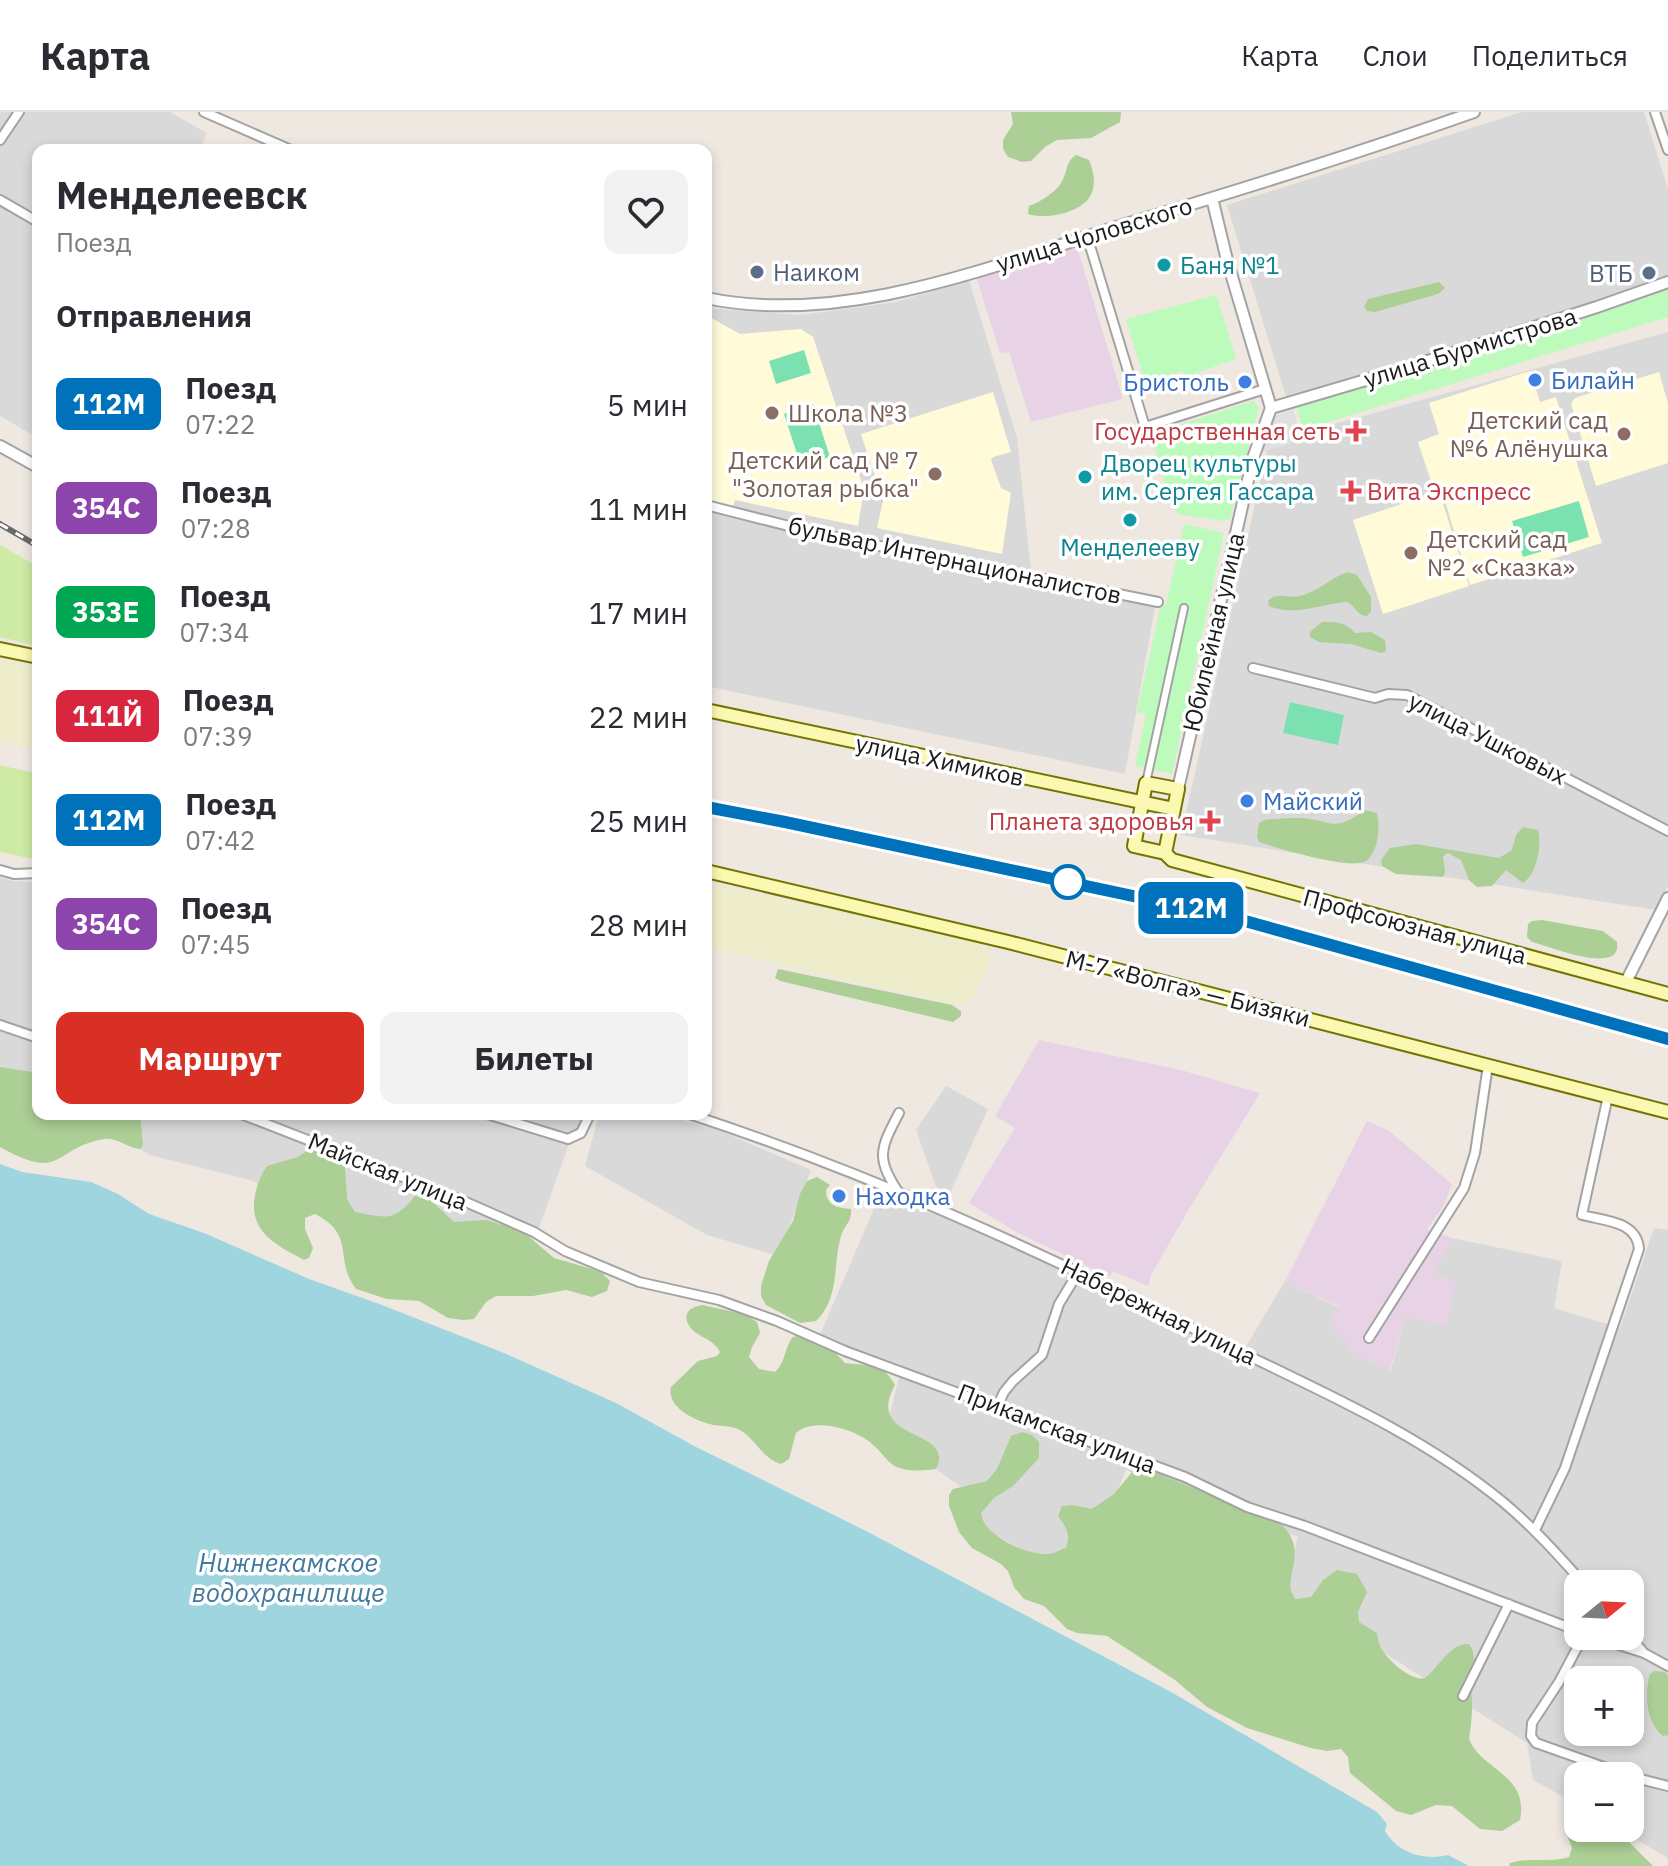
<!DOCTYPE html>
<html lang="ru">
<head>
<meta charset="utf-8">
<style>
  :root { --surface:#fff; --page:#f2f2f3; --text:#2b2b33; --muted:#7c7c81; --line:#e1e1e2; --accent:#d93025 }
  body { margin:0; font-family:"IBM Plex Sans",sans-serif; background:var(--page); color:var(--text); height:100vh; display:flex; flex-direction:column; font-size:30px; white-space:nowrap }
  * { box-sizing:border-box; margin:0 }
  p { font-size:26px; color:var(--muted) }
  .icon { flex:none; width:44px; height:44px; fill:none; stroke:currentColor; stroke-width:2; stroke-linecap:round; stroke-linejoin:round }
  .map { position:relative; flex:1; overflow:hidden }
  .details { position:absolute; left:32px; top:32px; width:680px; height:976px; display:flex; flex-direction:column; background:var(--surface); border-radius:16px; box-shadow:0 4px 12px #0003 }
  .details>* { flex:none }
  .badge { padding:0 16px; border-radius:12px; font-size:28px; line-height:52px }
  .needle { width:52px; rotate:72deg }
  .fabs { position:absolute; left:1564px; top:1458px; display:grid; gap:16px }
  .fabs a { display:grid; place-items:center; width:80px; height:80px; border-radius:16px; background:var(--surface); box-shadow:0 4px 12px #0003; font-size:40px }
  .map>.badge { position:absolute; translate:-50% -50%; box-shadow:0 0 0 4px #fff }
  h2 { padding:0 24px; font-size:30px; line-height:72px }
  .round { display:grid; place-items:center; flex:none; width:84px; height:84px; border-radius:16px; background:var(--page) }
  .head { display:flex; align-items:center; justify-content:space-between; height:136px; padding:0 24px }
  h1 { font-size:38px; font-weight:800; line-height:60px }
  .button { display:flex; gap:16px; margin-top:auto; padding:16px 24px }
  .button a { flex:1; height:92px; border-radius:16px; background:var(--accent); color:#fff; font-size:32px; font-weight:800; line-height:92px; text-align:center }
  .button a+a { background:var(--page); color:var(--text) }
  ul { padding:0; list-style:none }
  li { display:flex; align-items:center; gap:24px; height:104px; padding:0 24px }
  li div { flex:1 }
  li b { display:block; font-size:30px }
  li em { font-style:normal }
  li .badge { min-width:88px; font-weight:700; text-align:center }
  header { display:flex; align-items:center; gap:48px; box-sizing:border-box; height:112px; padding:0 40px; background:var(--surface); border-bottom:2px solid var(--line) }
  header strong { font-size:38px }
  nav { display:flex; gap:44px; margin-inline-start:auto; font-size:28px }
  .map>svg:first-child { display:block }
</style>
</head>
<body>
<header>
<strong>Карта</strong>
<nav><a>Карта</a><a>Слои</a><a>Поделиться</a></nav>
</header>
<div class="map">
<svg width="1668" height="1754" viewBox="0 0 1668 1754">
  <rect width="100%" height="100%" fill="#eee8e1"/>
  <path fill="#dad9d9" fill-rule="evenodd" d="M0 0H170L207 21 199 38H38V326L0 304Z
    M1522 0H1644L1668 77V165L1287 288 1227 93Z
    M969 168 1017 326 1032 468 1155 495 1125 662 706 574V196L800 203 896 190Z
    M1668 220V774L1656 798 1181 723 1269 330Z
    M0 765 13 769 38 770V971L0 962Z
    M946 974 988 997 950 1081 936 1075 916 1018Z
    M87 1002H586L569 1032 534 1130 526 1175 503 1173 250 1068 153 1044 126 1031Z
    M599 1002H662L721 1019 811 1058 778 1144 707 1123 585 1054Z
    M879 1085 949 1107 1084 1166 1241 1243 1285 1169 1340 1196 1329 1211 1390 1260 1406 1204 1445 1213 1432 1161 1452 1126 1562 1149 1554 1196 1620 1216 1654 1116 1668 1118V1746L1617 1716H1630V1664H1578V1693L1533 1668 1527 1631 1282 1477 1298 1425 1126 1358 1081 1467 971 1411 978 1387 885 1321 902 1253 819 1225ZM1578 1472H1630V1524H1578ZM1578 1568H1630V1620H1578Z"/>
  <path fill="#e7d3e5" d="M1073 136 1078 138 1123 287 1031 310 1009 240 1000 241 976 164Z
    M1039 928 1181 958 1260 981 1189 1097 1151 1163 1148 1174 1113 1159 1110 1165 1016 1120 969 1091 1015 1016 995 1004Z
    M1367 1009 1389 1019 1452 1072 1443 1095 1427 1117 1452 1126 1433 1161 1456 1170 1446 1214 1406 1204 1389 1260 1352 1240 1329 1211 1340 1195 1285 1169Z"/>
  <path fill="#fffbd9" d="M706 203 740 222 801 217 813 225 864 377 858 414 735 388 733 394 707 389Z
    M1530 259 1540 290 1556 285 1602 431 1470 473 1442 379H1439L1469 474 1383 502 1353 408 1435 381 1418 330 1439 322 1429 291Z
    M1659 260 1668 292V351L1596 374 1571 292 1575 286Z
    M993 280 1011 340 993 345 991 348 1001 376 1011 381 1002 442 877 416 883 389 861 322Z"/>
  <path fill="#eeedcb" d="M0 547 38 556V638L0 630Z
    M719 773 980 831 990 839V849L972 887 960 893 706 836V783L715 774Z"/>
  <path fill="#cdeba4" d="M0 433 38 455V534L0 525Z
    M0 653 38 662V748L0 740Z"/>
  <path fill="#abcf94" d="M1011 0H1121L1120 10 1091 26 1057 28 1045 35 1031 49 1022 50 1008 45 1003 37V28L1013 12Z
    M1076 43 1089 48C1093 57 1096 71 1092 80 1085 101 1046 108 1028 102L1029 94C1040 90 1055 81 1061 71 1068 60 1065 50 1076 43Z
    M1439 170 1445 176 1438 182 1375 200 1367 199 1364 195 1368 187Z
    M1347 460 1357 463 1371 485V500L1367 504C1356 503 1356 494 1347 490 1319 492 1296 505 1269 494L1268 489C1277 479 1287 487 1299 484 1317 481 1330 466 1347 460Z
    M1322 510C1337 510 1345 510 1355 521L1371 520 1385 528 1386 539 1381 541 1351 532 1319 530 1310 525V520Z
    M1365 698 1377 701C1380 715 1379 739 1366 749 1352 759 1276 736 1259 730L1257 725 1259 711 1264 708C1275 707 1286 706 1297 706 1329 706 1332 723 1365 698Z
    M1523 715 1538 718C1542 733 1537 762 1523 771L1506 758 1492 774 1477 775 1469 768 1461 748 1448 741 1443 744 1445 760 1443 765 1396 762 1382 754 1381 748 1390 736 1416 732 1499 746 1512 738 1516 723Z
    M1542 808 1603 819 1617 830C1623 865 1549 834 1532 830L1527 825 1528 812 1532 809Z
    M778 857 952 893 961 899V904L953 910 780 869 775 866Z
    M0 955 38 961V1002H140L143 1033 140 1037C127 1036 117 1025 104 1027 52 1036 64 1071 0 1035Z
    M331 1032 344 1039 347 1087 355 1100C387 1106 394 1110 415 1084H426L454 1110 486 1108 522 1119 554 1146 592 1157 602 1161 610 1169 607 1179 592 1185 566 1178 533 1184H496L486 1190 474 1207 463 1208 448 1206 419 1189 387 1187 356 1177C333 1147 357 1123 315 1102L305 1106V1117L313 1136 309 1146 304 1148C276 1133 248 1120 255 1083 257 1073 261 1062 267 1054L298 1045 315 1033Z
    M817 1065 830 1073 826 1078C826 1094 838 1096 851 1097 852 1109 846 1112 842 1121 832 1150 841 1185 816 1209L800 1211 766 1193 761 1184V1174L769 1149 793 1109 800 1082 807 1069Z
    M702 1193 744 1202 757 1210 760 1221 752 1235 749 1245 759 1257 775 1260C786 1250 784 1236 793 1225L798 1224 830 1235 845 1251C869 1255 880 1247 895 1273 863 1331 957 1315 936 1357 924 1359 903 1360 893 1353 885 1347 879 1337 871 1331 854 1317 814 1305 796 1321L789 1347 781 1352C761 1346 755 1325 738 1317 731 1314 721 1314 713 1313 696 1309 666 1296 671 1275L698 1249 717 1244 720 1240C713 1226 698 1226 690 1215 681 1202 690 1195 702 1193Z
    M1022 1320 1032 1323 1039 1330V1346L1013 1374 994 1386 981 1401C983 1424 1027 1443 1048 1442 1054 1442 1059 1438 1066 1436 1071 1422 1066 1415 1058 1404L1062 1394 1072 1393 1092 1397 1114 1382 1133 1359 1147 1357 1281 1412C1312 1441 1278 1469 1296 1487L1311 1485 1323 1468 1337 1458 1357 1462 1367 1480 1358 1500 1359 1510 1377 1521C1378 1525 1378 1530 1380 1534 1386 1547 1411 1570 1425 1566 1439 1555 1450 1531 1469 1532 1479 1546 1470 1560 1471 1575 1473 1595 1472 1607 1469 1627 1482 1659 1529 1662 1520 1708L1502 1719 1480 1717 1452 1694 1436 1693 1411 1703 1396 1699 1350 1661 1348 1645 1341 1637 1327 1639 1311 1636 1247 1616 1207 1595 1175 1568 1107 1524 1077 1521 1067 1517 1044 1494 1024 1487 1014 1475 1008 1459 1001 1452 972 1436 959 1420 949 1394V1383L953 1377 987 1369 997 1357 1011 1324Z
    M1654 1559 1665 1560 1668 1564V1623L1663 1624C1646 1611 1644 1582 1650 1562Z
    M1572 1713 1629 1730 1653 1754H1509L1510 1751C1529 1745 1550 1751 1569 1745L1572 1736 1565 1718 1567 1714Z"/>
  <path fill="#bcfbbb" d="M1668 177V205L1303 318 1296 293Z
    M1216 183 1236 247 1185 265 1183 259 1145 270 1126 207Z
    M1253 289 1259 295 1230 407 1223 409 1178 402 1171 391 1154 333 1160 319Z
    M1184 412 1224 421 1172 662 1135 654 1146 602 1137 600 1161 493H1166Z"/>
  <path fill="#7be1b0" d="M804 238 811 261 776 272 769 249Z
    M813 292 830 345 801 354 784 302Z
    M1579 389 1589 425 1523 445 1512 409Z
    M1290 590 1344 603 1338 633 1283 621Z"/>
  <path fill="#e0e0e0" d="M1293 297 1302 328 1258 341 1274 304Z"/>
  <path fill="#9fd5de" d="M0 1052 22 1060 91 1070 118 1082 149 1102 204 1121 309 1167 382 1193 504 1241 616 1291 696 1335 864 1418 1171 1580 1377 1700 1387 1712 1385 1719C1398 1741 1424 1749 1448 1743L1469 1754H0Z"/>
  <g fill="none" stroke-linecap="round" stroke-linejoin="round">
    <defs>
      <path id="pedestrian" d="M1146 671 1184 496"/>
      <path id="minor" d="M204 0 291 38
        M1655 0 1668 38
        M0 28 19 0
        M0 88 38 110
        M1087 124 1145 315 1265 277
        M706 393 820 422 1158 490
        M1253 556 1375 586 1388 582 1407 583 1668 719
        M0 758 14 762 38 761
        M0 913 38 926
        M899 1001C879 1039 876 1046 900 1083
        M241 1002 459 1087 534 1120 565 1139 639 1170 719 1188 777 1209 845 1239 1185 1365 1247 1395 1305 1414 1578 1519
        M487 1002 568 1027 581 1021 590 1002
        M689 1002C866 1060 1036 1137 1202 1221 1305 1273 1413 1316 1503 1390 1533 1415 1558 1443 1584 1472
        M1369 1226 1464 1076 1475 1041 1488 953
        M997 1295 1004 1280 1013 1269 1042 1243 1059 1192 1079 1159
        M1535 1418 1565 1356 1639 1137C1637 1109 1605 1109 1582 1103L1608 984
        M1589 1524 1577 1536 1559 1570 1532 1611 1531 1624 1536 1631 1632 1665 1668 1674
        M1591 1524 1644 1541
        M1630 1524 1644 1541 1668 1554
        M1463 1584 1509 1492"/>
      <path id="tertiary" d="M706 186C846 215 994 153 1126 112 1243 77 1359 41 1474 0
        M1271 296 1393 260 1597 195 1668 170
        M0 334 38 355
        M1178 677 1253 346 1271 296 1227 148 1212 86
        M1626 870 1668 786"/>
      <path id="secondary" d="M0 537 38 545
        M706 598 1174 697
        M1165 741 1178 677 1146 671 1134 734 1165 741 1172 748 1668 882
        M706 759 1008 830 1668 1000"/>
    </defs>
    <use href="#pedestrian" stroke="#a3a3a3" stroke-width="10"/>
    <use href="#minor" stroke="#a3a3a3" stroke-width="12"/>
    <use href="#tertiary" stroke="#a3a3a3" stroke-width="14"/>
    <use href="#secondary" stroke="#737501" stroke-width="16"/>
    <use href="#pedestrian" stroke="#fff" stroke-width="6"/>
    <use href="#minor" stroke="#fff" stroke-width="8"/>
    <use href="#tertiary" stroke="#fff" stroke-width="10"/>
    <use href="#secondary" stroke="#fbf8b1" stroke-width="12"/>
    <defs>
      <path id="rail" d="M0 412 38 434
        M706 695 785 710 1227 804 1668 927"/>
    </defs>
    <use href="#rail" stroke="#6a6a6a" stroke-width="6"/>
    <use href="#rail" stroke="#fff" stroke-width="3" stroke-dasharray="9" stroke-linecap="butt"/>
  </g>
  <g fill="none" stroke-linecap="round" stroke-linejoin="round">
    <defs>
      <path id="line" d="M706 695 785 710 1227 804 1668 927"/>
    </defs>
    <use href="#line" stroke="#fff" stroke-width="18"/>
    <use href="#line" stroke="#0072bc" stroke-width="12"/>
  </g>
  <g fill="#0f9aa8" stroke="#fff" stroke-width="3">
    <circle cx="1164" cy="153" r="8"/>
    <circle cx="1085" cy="365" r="8"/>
    <circle cx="1130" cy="408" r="8"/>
  </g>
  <g fill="#5c6f8a" stroke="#fff" stroke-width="3">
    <circle cx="757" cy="160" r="8"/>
    <circle cx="1649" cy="161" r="8"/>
  </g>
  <g fill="#3f7fe0" stroke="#fff" stroke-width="3">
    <circle cx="1535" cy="268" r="8"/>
    <circle cx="1245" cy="270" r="8"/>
    <circle cx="1247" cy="689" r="8"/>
    <circle cx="839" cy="1084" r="8"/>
  </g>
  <g fill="#8d6e63" stroke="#fff" stroke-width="3">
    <circle cx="772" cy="301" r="8"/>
    <circle cx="1624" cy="322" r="8"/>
    <circle cx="935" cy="362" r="8"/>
    <circle cx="1411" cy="441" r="8"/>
  </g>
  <g fill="#e0444e" stroke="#fff" stroke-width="3">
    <path d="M1352 307h8v8h8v8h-8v8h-8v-8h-8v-8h8z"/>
    <path d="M1347 367h8v8h8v8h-8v8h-8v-8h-8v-8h8z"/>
    <path d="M1206 697h8v8h8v8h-8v8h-8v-8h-8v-8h8z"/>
  </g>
  <circle fill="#fff" stroke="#0072bc" stroke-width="4" cx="1068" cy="770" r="16"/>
  <g text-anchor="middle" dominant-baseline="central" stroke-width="7" stroke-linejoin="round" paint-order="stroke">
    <g font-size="24" fill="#1c1c1c" stroke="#fff">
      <text transform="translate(1094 122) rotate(-17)">улица Чоловского</text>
      <text transform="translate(1470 235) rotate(-17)">улица Бурмистрова</text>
      <text transform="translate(955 448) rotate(12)">бульвар Интернационалистов</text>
      <text transform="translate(1213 520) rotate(-77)">Юбилейная улица</text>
      <text transform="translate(1488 626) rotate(27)">улица Ушковых</text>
      <text transform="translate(940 648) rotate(12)">улица Химиков</text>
      <text transform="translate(1415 814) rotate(15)">Профсоюзная улица</text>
      <text transform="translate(1188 876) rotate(14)">М-7 «Волга» — Бизяки</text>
      <text transform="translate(388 1059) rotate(22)">Майская улица</text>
      <text transform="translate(1159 1199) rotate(26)">Набережная улица</text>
      <text transform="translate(1057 1316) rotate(21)">Прикамская улица</text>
    </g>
    <g font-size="24" fill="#0d838f" stroke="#fff" text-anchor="start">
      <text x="1180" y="153">Баня №1</text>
      <text x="1101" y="351">Дворец культуры<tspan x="1101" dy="28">им. Сергея Гассара</tspan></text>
      <text x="1130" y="435" text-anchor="middle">Менделееву</text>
    </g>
    <g font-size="24" fill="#4e5e75" stroke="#fff" text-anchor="start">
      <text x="773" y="160">Наиком</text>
      <text x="1633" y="161" text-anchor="end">ВТБ</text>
    </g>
    <g font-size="24" fill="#366cbe" stroke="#fff" text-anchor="start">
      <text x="1551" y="268">Билайн</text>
      <text x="1229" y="270" text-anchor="end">Бристоль</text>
      <text x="1263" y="689">Майский</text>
      <text x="855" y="1084">Находка</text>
    </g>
    <g font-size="24" fill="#785e54" stroke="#fff" text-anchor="start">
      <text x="788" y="301">Школа №3</text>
      <text x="1608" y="308" text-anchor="end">Детский сад<tspan x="1608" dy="28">№6 Алёнушка</tspan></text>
      <text x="919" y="348" text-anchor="end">Детский сад № 7<tspan x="919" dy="28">"Золотая рыбка"</tspan></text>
      <text x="1427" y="427">Детский сад<tspan x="1427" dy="28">№2 «Сказка»</tspan></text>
    </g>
    <g font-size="24" fill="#be3a42" stroke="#fff" text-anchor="end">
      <text x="1340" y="319">Государственная сеть</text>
      <text x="1367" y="379" text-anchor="start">Вита Экспресс</text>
      <text x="1194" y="709">Планета здоровья</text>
    </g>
    <g font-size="26" font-style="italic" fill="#41789e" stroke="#fff">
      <text x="288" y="1450">Нижнекамское<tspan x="288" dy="30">водохранилище</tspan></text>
    </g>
  </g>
</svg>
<div class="fabs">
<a><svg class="needle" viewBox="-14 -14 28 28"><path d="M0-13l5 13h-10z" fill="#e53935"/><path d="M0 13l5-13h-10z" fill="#7c7c81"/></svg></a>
<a>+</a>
<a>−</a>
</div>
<b class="badge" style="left:1191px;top:796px;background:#0072bc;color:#fff">112М</b>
<section class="details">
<div class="head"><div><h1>Менделеевск</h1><p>Поезд</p></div><a class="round"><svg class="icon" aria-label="heart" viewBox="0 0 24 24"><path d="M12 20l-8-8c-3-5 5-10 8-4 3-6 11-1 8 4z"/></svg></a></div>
<h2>Отправления</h2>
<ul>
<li><span class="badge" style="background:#0072bc;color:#fff">112М</span><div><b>Поезд</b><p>07:22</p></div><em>5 мин</em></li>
<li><span class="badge" style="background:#8e44ad;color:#fff">354С</span><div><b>Поезд</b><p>07:28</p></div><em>11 мин</em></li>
<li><span class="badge" style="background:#00a651;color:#fff">353Е</span><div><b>Поезд</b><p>07:34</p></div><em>17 мин</em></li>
<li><span class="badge" style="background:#d7263d;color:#fff">111Й</span><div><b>Поезд</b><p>07:39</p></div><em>22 мин</em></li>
<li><span class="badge" style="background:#0072bc;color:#fff">112М</span><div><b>Поезд</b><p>07:42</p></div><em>25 мин</em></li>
<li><span class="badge" style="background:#8e44ad;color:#fff">354С</span><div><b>Поезд</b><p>07:45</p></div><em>28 мин</em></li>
</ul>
<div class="button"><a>Маршрут</a><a>Билеты</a></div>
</section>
</div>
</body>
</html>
